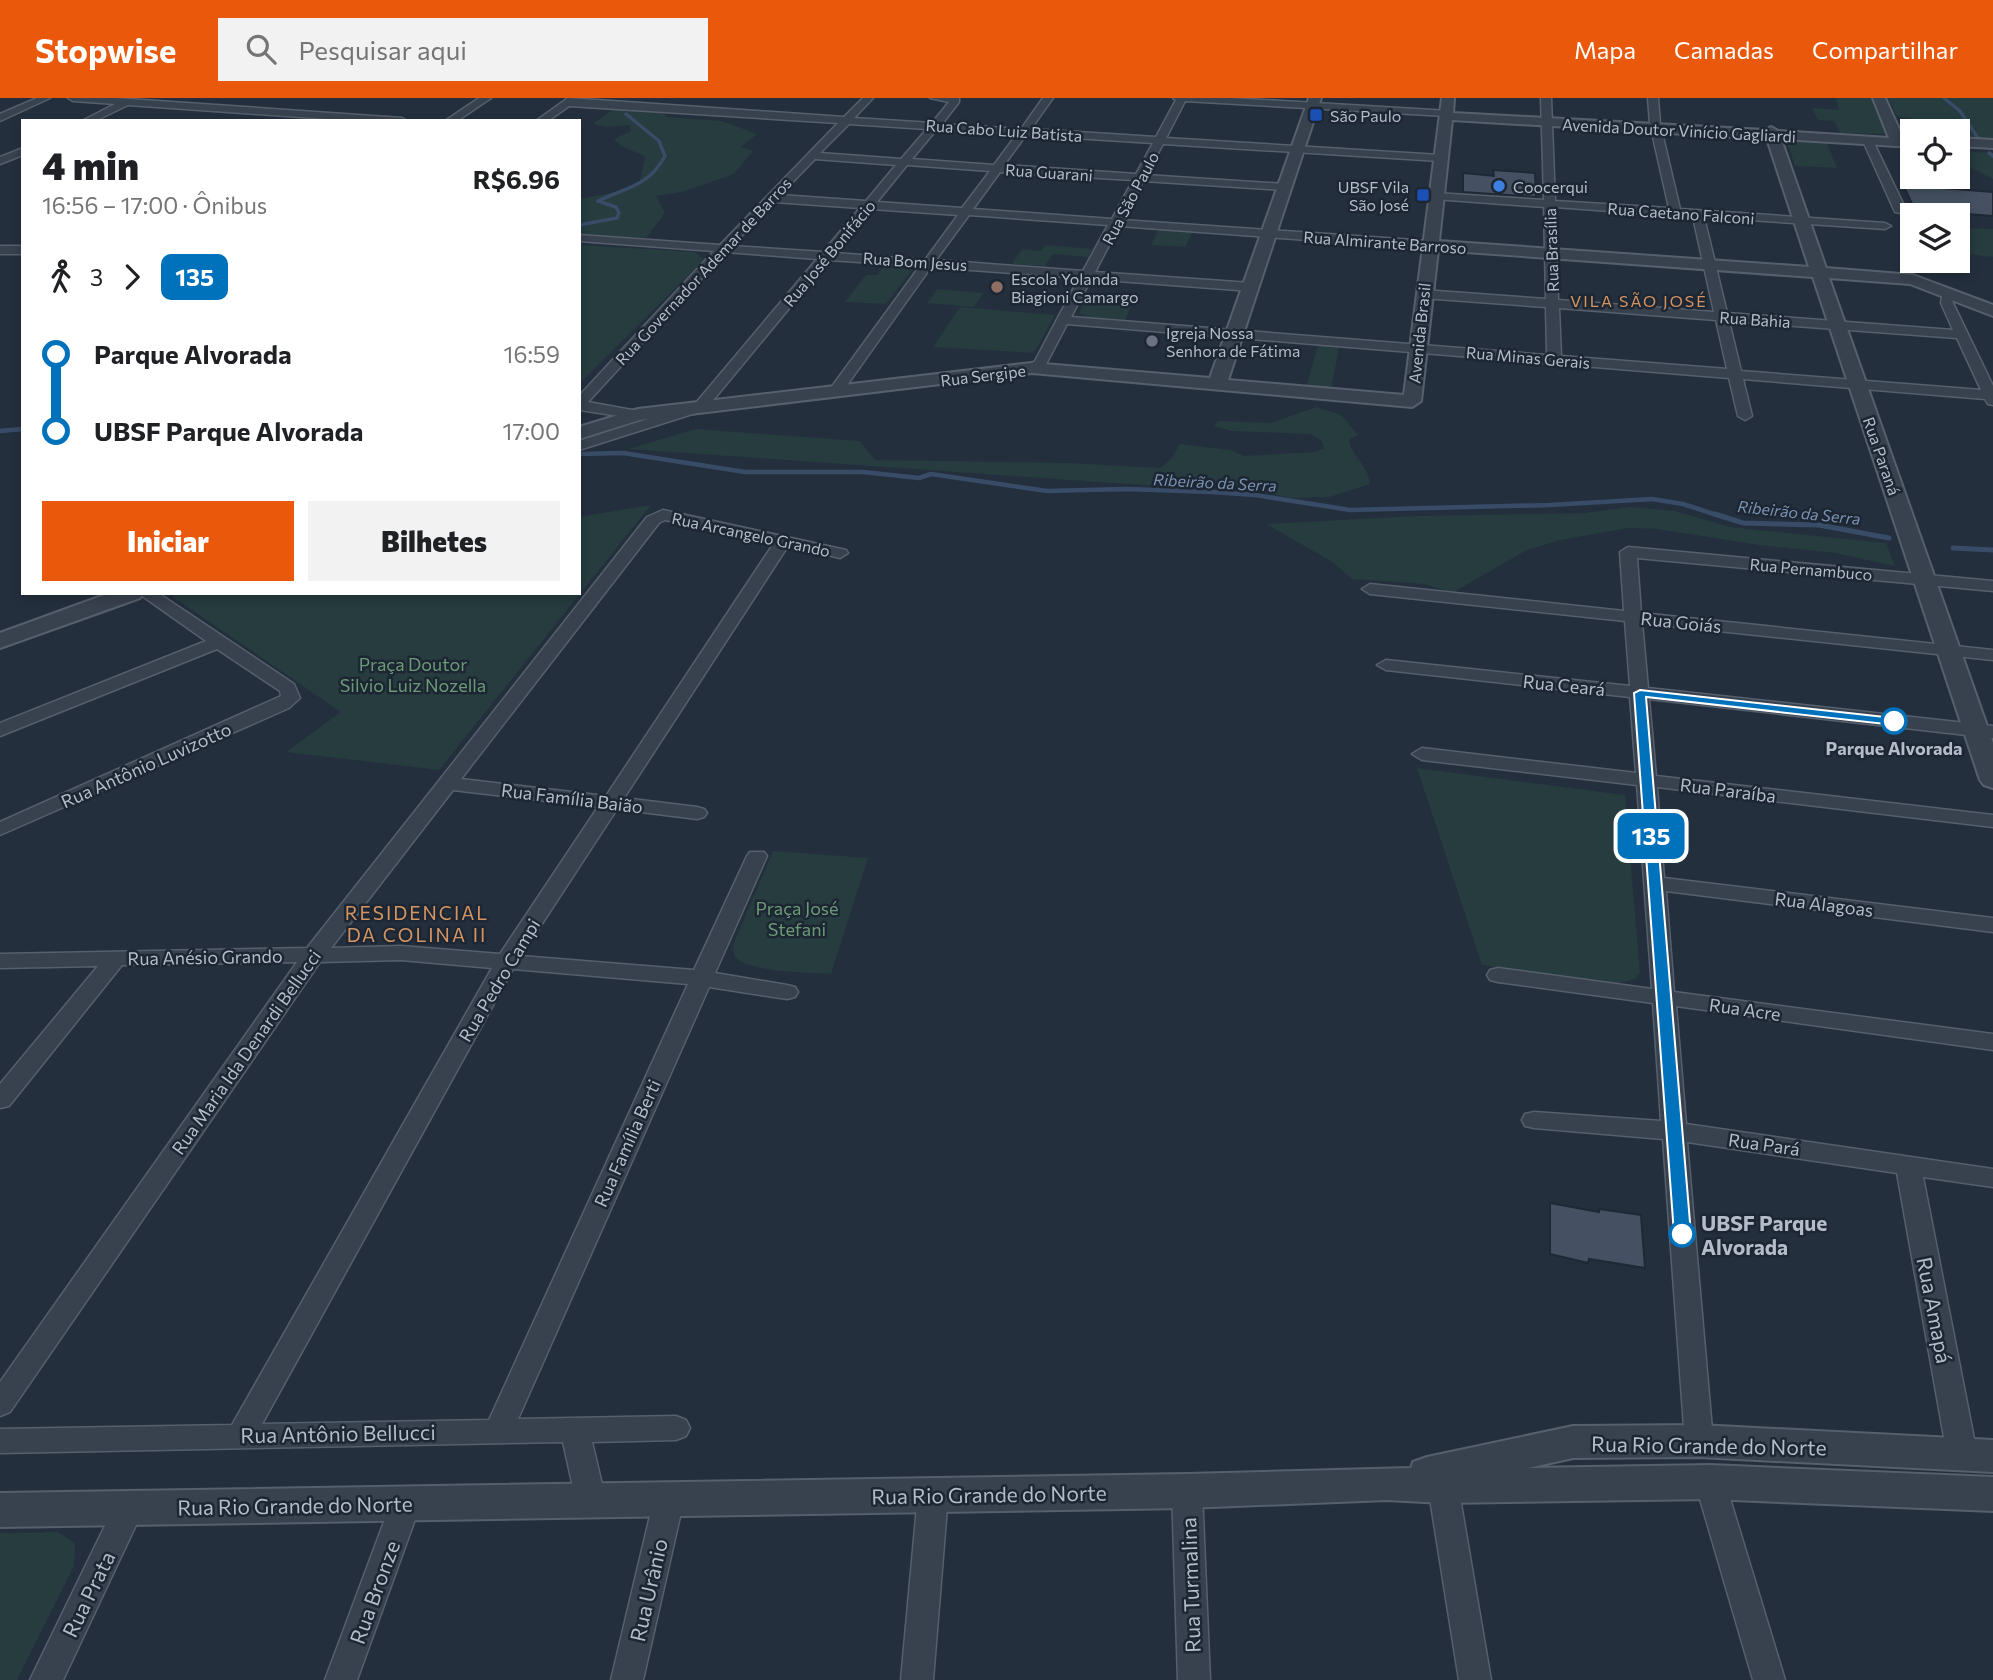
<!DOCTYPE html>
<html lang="pt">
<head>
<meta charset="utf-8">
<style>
  :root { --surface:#fff; --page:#f2f2f2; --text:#202124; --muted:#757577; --accent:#ea580c }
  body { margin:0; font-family:Commissioner,sans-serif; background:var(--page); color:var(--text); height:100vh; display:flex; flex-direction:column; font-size:26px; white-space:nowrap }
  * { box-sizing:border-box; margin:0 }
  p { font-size:23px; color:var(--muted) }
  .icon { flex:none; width:38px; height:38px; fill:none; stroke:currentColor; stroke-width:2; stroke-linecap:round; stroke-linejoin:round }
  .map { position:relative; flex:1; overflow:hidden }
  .drawer { position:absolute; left:21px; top:21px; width:560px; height:476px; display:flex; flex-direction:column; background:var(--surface); border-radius:0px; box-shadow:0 4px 10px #0003 }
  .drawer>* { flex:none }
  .badge { padding:0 14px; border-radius:10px; font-size:24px; line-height:46px }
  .controls { position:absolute; left:1900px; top:21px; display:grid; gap:14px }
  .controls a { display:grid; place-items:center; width:70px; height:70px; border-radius:0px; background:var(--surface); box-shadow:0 4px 10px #0003; font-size:35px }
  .map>.badge { position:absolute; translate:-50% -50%; box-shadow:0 0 0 4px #fff }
  .legs { display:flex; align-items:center; gap:10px; height:77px; padding:0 21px; font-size:23px }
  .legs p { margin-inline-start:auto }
  .headline { display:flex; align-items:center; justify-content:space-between; height:119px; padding:0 21px }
  h1 { font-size:38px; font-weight:800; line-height:52px }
  .button { display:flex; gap:14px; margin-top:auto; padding:14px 21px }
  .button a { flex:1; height:80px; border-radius:0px; background:var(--accent); color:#fff; font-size:28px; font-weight:800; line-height:80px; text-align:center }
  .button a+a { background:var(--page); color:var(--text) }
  ul { padding:0 21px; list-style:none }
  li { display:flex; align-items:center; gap:24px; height:77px; font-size:26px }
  li i { display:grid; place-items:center; width:10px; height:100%; margin:0 9px; background:currentColor }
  li i::after { content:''; width:18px; height:18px; margin:-9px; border:5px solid; border-radius:50%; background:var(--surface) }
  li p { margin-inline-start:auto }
  li:first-child i { background:linear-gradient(#0000 50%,currentColor 0) }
  li:last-child i { background:linear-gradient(currentColor 50%,#0000 0) }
  header { display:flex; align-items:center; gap:42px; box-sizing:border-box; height:98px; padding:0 35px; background:var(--accent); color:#fff }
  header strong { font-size:33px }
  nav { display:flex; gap:38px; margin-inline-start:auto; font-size:24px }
  .search { width:490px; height:63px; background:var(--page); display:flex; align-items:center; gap:18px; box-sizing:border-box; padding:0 24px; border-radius:0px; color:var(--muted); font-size:26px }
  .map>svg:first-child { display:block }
</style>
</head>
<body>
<header>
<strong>Stopwise</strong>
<div class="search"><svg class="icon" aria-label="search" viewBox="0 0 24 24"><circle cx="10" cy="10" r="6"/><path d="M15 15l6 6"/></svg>Pesquisar aqui</div>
<nav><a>Mapa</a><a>Camadas</a><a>Compartilhar</a></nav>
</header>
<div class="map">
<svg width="1993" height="1582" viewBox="0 0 1993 1582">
  <rect width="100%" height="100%" fill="#242f3e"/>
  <path fill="#263c3f" d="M1836 0H1873L1888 36 1840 35 1834 23 1818 22 1812 10 1839 12Z
    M1888 0H1993V42L1958 40V33H1936L1927 23 1897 18Z
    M615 10 661 13 667 19 722 23 757 36 741 49 753 53 734 76 682 94 656 98 665 115 646 140 579 136V101L623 93 640 83 645 58 621 48 614 41 631 33 629 27 605 29 593 26Z
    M1793 41 1826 43 1837 70 1795 68 1787 44Z
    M1958 53 1993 55V81L1958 63Z
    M1958 130 1993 131V159L1958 155Z
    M1159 131 1193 133 1185 149 1151 147Z
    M579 147 696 154 704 162 579 286Z
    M1045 147 1092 151 1088 159 1053 156 1045 168 1012 166 1022 151 1041 153Z
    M887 164 917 166 886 206 845 204 866 177H877Z
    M937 191 983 195 974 209 927 205Z
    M1084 204 1131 208 1125 222 1089 219 1079 215Z
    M960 209 1055 217 1034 255 933 249Z
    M1318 247 1339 249 1331 292 1306 290Z
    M1316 309 1341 317 1358 337 1349 341C1350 357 1368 366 1370 386L1329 399 1293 400 1210 385 1200 391 628 351 696 331 860 343 875 362 1069 365 1160 370 1171 361 1180 346 1231 352 1244 358 1315 354 1324 350C1323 342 1317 339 1310 336L1231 333 1214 328 1218 323 1271 325Z
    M651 407 439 672 286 654 341 614 173 499V495H579V419Z
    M1631 409 1675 413 1730 429 1886 445 1895 468 1835 455 1760 447 1657 431 1628 430 1560 442 1527 452 1452 495 1424 486 1352 481 1331 463 1266 426 1419 418 1584 415Z
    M1417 670 1625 697 1640 875 1635 881 1615 886 1482 867Z
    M773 753 868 760 831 876C812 875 743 874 735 858 734 856 733 849 733 847Z
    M57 1434 75 1445 74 1468 17 1582H0V1435Z"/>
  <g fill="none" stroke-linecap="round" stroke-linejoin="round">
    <path stroke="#394c67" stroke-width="3.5" d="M1944 0 1960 13 1980 43
      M1989 55 1993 58
      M579 127 617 120 619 115 616 109 598 103C627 89 648 89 665 58L659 43 626 16"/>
    <path stroke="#394c67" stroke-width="4.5" d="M0 333 23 331
      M579 356 623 355 745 374H863L919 380 931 376 1047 393 1126 391 1212 394 1255 397 1350 412 1550 407 1652 401 1683 406 1720 418"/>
    <path stroke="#394c67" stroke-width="5" d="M1715 416 1743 425 1819 427 1889 440
      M1953 450 1993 452"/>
  </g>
  <path fill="#455162" stroke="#1f2835" stroke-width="2" d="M1493 72 1535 75 1536 99 1463 94V75L1494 78Z
    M1903 87 1993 94V118L1915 112Z
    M1550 1105 1599 1114V1111L1641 1117 1645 1170 1589 1161 1588 1165 1550 1156Z"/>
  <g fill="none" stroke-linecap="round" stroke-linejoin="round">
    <defs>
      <path id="minor" d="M37 0H50L0 23V16Z
        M68 0H114L402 20 407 23H356L128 7 95 23H82L115 6 73 3Z
        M479 0H491L457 23H445Z
        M568 0 844 19 863 0H873L854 20 932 25 949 4 930 0H959V4L942 26 1021 31 1043 0H1053L1031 31 1156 39 1176 2 1173 0H1230L1449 13V17L1446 18 1185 3 1166 40 1440 57 1445 60 1440 63 1163 46 1146 77 1285 86 1290 89 1285 92 1143 83 1122 122 1429 143 1435 147 1429 151 1119 128 1095 174 1251 185 1257 189 1251 193 1091 181 1071 219 1547 257 1546 209 1423 200 1417 196 1423 192 1546 201 1544 109 1435 101 1430 98 1435 95 1544 102 1541 0H1551L1555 103 1669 110 1650 26 1648 0H1658L1660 26 1680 111 1885 125 1891 128 1885 131 1704 119 1727 215 1953 232 1941 205 1943 193H1951L1953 205 1993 288V307L1988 306 1985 301 1743 281 1752 318 1745 322 1738 318 1729 280 1067 226 1045 268 1032 274 1025 270 1035 263 1079 180 931 169 840 297 835 298 828 294 920 168 829 162 705 312 579 352V343L695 306 817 161 726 154 588 304 643 314 645 317 638 321 580 312 579 298 714 153 579 143V137L720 147 838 25 569 8 548 23H536ZM849 26 927 31 901 61 820 55ZM937 31 1017 36 994 67 912 61ZM1026 37 1153 45 1136 76 1004 67ZM815 61 896 67 866 103 780 97ZM907 67 990 73 962 110 877 104ZM1000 74 1133 82 1112 121 973 111ZM774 104 860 110 823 154 732 148ZM1555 109 1693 119 1714 214 1558 202ZM871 111 958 117 925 162 835 155ZM969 117 1108 127 1083 173 936 162ZM1559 210 1716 222 1727 271 1561 258ZM1729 223 1957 240 1981 292 1741 273Z
        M1868 40 1873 43 1907 114 1905 116 1895 114 1863 43Z
        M23 50V57L0 66V59Z
        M0 148H23V156H0Z
        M663 412 846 452 848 455 840 460 788 448 624 700 697 709 704 711 707 715 704 719 697 721 617 711 521 858 694 872 747 758 750 754H764L767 758 715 875 787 887 795 889 798 894 795 899 787 901 709 889 518 1321 676 1318 686 1322 690 1330 686 1338 676 1342 592 1344 606 1403 602 1412 591 1416 580 1412 576 1403 563 1344 0 1355V1331L232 1327 492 870 401 862 320 864 10 1314 0 1318V1284L297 864 122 867 9 1008 0 1010V986L98 868 0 870V856L307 850 647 419ZM665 422 774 445 606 698 461 681 659 425ZM453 692 598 709 500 856 401 848 331 850ZM513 871 688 886 489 1322 262 1326Z
        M1628 449 1993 483V493L1637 460 1641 515 1993 552V562L1642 525 1648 590 1993 628V640L1649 601 1656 678 1993 717V729L1657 689 1664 780 1993 820V834L1666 793 1674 894 1993 936V952L1676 908 1686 1026 1993 1071V1089L1923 1079 1977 1356 1972 1365 1962 1368 1952 1365 1947 1356 1897 1075 1687 1044 1713 1343 1709 1352 1699 1355 1689 1352 1685 1343 1663 1041 1534 1030 1525 1028 1522 1022 1525 1016 1534 1014 1661 1023 1653 905 1498 884 1490 882 1487 877 1490 872 1498 870 1652 891 1637 687 1422 662 1412 656 1422 650 1636 675 1630 599 1386 572 1377 567 1386 562 1630 588 1625 523 1370 496 1362 491 1370 486 1624 513 1620 454Z
        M138 495H158L294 586 300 600 289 610 0 737V724L281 598 280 593 217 551 0 638V625L206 543Z
        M1710 1371 1720 1375 1725 1384 1785 1582H1753L1695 1384 1700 1375Z
        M1443 1375 1453 1379 1458 1388 1491 1582H1459L1428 1388 1433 1379Z
        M1187 1380 1197 1384 1202 1393 1210 1582H1178L1172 1393 1177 1384Z
        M933 1384 944 1388 948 1397 933 1582H901L918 1397 922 1388Z
        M669 1388 680 1392 684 1401 643 1582H611L654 1401 658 1392Z
        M406 1392 417 1396 421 1405 357 1582H325L391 1405 395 1396Z
        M129 1397 140 1401 144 1410 63 1582H30L118 1401Z"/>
      <path id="tertiary" d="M1309 0H1321L1228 282 1404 297 1442 0H1454L1453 15 1765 32 1771 29 1778 33 1889 40 1873 0H1885L1903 40 1913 41V49L1781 41 1826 170 1913 177 1993 207V218L1910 186 1829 180 1993 645V690L1984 687 1980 682 1813 179 1438 152 1421 303 1412 309 1032 275 640 322 579 341V329L638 311 1032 265 1210 280ZM1452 22 1767 41 1809 169 1439 143Z
        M1958 40 1993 42V50L1958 48Z
        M110 495H143L140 500 0 550V535Z
        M1699 1327 1993 1342V1374L1699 1359 1573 1360 1528 1370 1710 1367 1993 1379V1413L1710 1401 1443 1405 1387 1402 1187 1410 0 1429V1395L1187 1376 1411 1370 1413 1364 1427 1359 1573 1328Z"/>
    </defs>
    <use href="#minor" stroke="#565f6c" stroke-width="3"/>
    <use href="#tertiary" stroke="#565f6c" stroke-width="4"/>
    <use href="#minor" fill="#38414e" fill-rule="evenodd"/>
    <use href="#tertiary" fill="#38414e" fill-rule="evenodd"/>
  </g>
  <path fill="#0072bc" stroke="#fff" stroke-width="2" d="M1640 592 1894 620 1900 623 1894 627 1646 599 1691 1136 1682 1143 1674 1136 1634 595Z"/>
  <g fill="#1a4fb4" stroke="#1d2633" stroke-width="2.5">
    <rect x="1309" y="10" width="14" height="14" rx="3.5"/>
    <rect x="1416" y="90" width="14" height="14" rx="3.5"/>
  </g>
  <circle fill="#3f7fe0" stroke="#1d2633" stroke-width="2.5" cx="1499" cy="88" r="7"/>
  <circle fill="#8d6e63" stroke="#1d2633" stroke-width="2.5" cx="997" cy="189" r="7"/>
  <circle fill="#6b7280" stroke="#1d2633" stroke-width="2.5" cx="1152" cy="243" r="7"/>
  <g fill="#fff" stroke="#0072bc" stroke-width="3.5">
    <circle cx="1894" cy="623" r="12"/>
    <circle cx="1682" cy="1136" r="12"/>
  </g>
  <g text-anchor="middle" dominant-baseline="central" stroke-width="5" stroke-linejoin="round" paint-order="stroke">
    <g font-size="16" fill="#b4bcc9" stroke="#1d2633" text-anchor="start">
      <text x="1330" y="17">São Paulo</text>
      <text x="1409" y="88" text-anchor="end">UBSF Vila<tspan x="1409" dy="18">São José</tspan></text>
      <text x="1513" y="88">Coocerqui</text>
      <text x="1011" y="180">Escola Yolanda<tspan x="1011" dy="18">Biagioni Camargo</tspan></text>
      <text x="1166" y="234">Igreja Nossa<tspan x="1166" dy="18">Senhora de Fátima</tspan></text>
    </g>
    <g font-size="16" fill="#b4bcc9" stroke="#1d2633">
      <text transform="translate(1004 32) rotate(4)">Rua Cabo Luiz Batista</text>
      <text transform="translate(1679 32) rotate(3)">Avenida Doutor Vinício Gagliardi</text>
      <text transform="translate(1049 74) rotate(4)">Rua Guarani</text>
      <text transform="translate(1130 100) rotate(-62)">Rua São Paulo</text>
      <text transform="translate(1681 115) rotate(4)">Rua Caetano Falconi</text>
      <text transform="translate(1385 144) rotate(4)">Rua Almirante Barroso</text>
      <text transform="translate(1551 152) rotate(-92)">Rua Brasília</text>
      <text transform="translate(829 155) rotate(-50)">Rua José Bonifácio</text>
      <text transform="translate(915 163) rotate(4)">Rua Bom Jesus</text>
      <text transform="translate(703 173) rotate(-47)">Rua Governador Ademar de Barros</text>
      <text transform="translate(1755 221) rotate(4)">Rua Bahia</text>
      <text transform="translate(1419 235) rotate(-84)">Avenida Brasil</text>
      <text transform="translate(1528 259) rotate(5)">Rua Minas Gerais</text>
      <text transform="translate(983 277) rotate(-7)">Rua Sergipe</text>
      <text transform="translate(1882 358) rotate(71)">Rua Paraná</text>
      <text transform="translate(751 436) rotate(12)">Rua Arcangelo Grando</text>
      <text transform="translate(1811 471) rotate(5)">Rua Pernambuco</text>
    </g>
    <g font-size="16" letter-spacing="2" fill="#d59563" stroke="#1d2633">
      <text x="1639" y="202">VILA SÃO JOSÉ</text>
    </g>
    <g font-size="16" font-style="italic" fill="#7c92b1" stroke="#1d2633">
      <text transform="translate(1215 384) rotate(3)">Ribeirão da Serra</text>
      <text transform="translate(1799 414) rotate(6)">Ribeirão da Serra</text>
    </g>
    <g font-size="18" fill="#b4bcc9" stroke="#1d2633">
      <text transform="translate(1681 524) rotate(6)">Rua Goiás</text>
      <text transform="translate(1564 587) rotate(6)">Rua Ceará</text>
      <text transform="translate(146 667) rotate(-24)">Rua Antônio Luvizotto</text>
      <text transform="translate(1728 692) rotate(7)">Rua Paraíba</text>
      <text transform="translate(572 700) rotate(7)">Rua Família Baião</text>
      <text transform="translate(1824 806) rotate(7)">Rua Alagoas</text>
      <text transform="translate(205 859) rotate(-1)">Rua Anésio Grando</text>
      <text transform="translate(499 882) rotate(-59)">Rua Pedro Campi</text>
      <text transform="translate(1745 911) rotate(8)">Rua Acre</text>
      <text transform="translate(246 954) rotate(-55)">Rua Maria Ida Denardi Bellucci</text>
      <text transform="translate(627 1045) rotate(-66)">Rua Família Berti</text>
      <text transform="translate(1764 1046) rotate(8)">Rua Pará</text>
    </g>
    <g font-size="18" fill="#6b9a76" stroke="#1d2633">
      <text x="413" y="566">Praça Doutor<tspan x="413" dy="21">Silvio Luiz Nozella</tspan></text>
      <text x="797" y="810">Praça José<tspan x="797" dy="21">Stefani</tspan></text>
    </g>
    <g font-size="18" font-weight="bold" fill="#b4bcc9" stroke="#1d2633">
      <text x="1894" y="650">Parque Alvorada</text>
    </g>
    <g font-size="19" letter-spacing="2" fill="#d59563" stroke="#1d2633">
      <text x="417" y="814">RESIDENCIAL<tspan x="417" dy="22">DA COLINA II</tspan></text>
    </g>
    <g font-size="21" font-weight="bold" fill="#b4bcc9" stroke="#1d2633" text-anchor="start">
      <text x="1701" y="1124">UBSF Parque<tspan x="1701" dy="24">Alvorada</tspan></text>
    </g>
    <g font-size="21" fill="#b4bcc9" stroke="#1d2633">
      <text transform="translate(1935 1212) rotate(79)">Rua Amapá</text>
      <text transform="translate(338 1335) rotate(-1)">Rua Antônio Bellucci</text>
      <text transform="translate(1709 1347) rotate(1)">Rua Rio Grande do Norte</text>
      <text transform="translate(989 1396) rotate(-1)">Rua Rio Grande do Norte</text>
      <text transform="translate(295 1407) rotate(-1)">Rua Rio Grande do Norte</text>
      <text transform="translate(1190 1487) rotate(-92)">Rua Turmalina</text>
      <text transform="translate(648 1492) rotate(-77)">Rua Urânio</text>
      <text transform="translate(374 1494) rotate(-70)">Rua Bronze</text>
      <text transform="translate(88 1496) rotate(-64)">Rua Prata</text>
    </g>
  </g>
</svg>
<div class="controls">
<a><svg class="icon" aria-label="locate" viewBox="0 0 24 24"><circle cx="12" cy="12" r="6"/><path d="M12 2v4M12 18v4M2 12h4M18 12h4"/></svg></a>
<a><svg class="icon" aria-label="layers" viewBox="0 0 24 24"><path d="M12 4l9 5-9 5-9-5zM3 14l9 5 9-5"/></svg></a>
</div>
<b class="badge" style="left:1651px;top:738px;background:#0072bc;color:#fff">135</b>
<section class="drawer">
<div class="headline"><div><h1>4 min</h1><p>16:56 – 17:00 · Ônibus</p></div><b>R$6.96</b></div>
<div class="legs"><svg class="icon" aria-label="walk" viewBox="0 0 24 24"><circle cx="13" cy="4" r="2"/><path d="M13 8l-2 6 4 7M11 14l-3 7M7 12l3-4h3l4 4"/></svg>3<svg class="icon" aria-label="forward" viewBox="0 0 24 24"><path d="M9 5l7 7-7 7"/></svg><b class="badge" style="background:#0072bc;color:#fff">135</b></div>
<ul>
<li><i style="color:#0072bc"></i><b>Parque Alvorada</b><p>16:59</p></li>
<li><i style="color:#0072bc"></i><b>UBSF Parque Alvorada</b><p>17:00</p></li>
</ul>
<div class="button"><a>Iniciar</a><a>Bilhetes</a></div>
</section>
</div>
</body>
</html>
